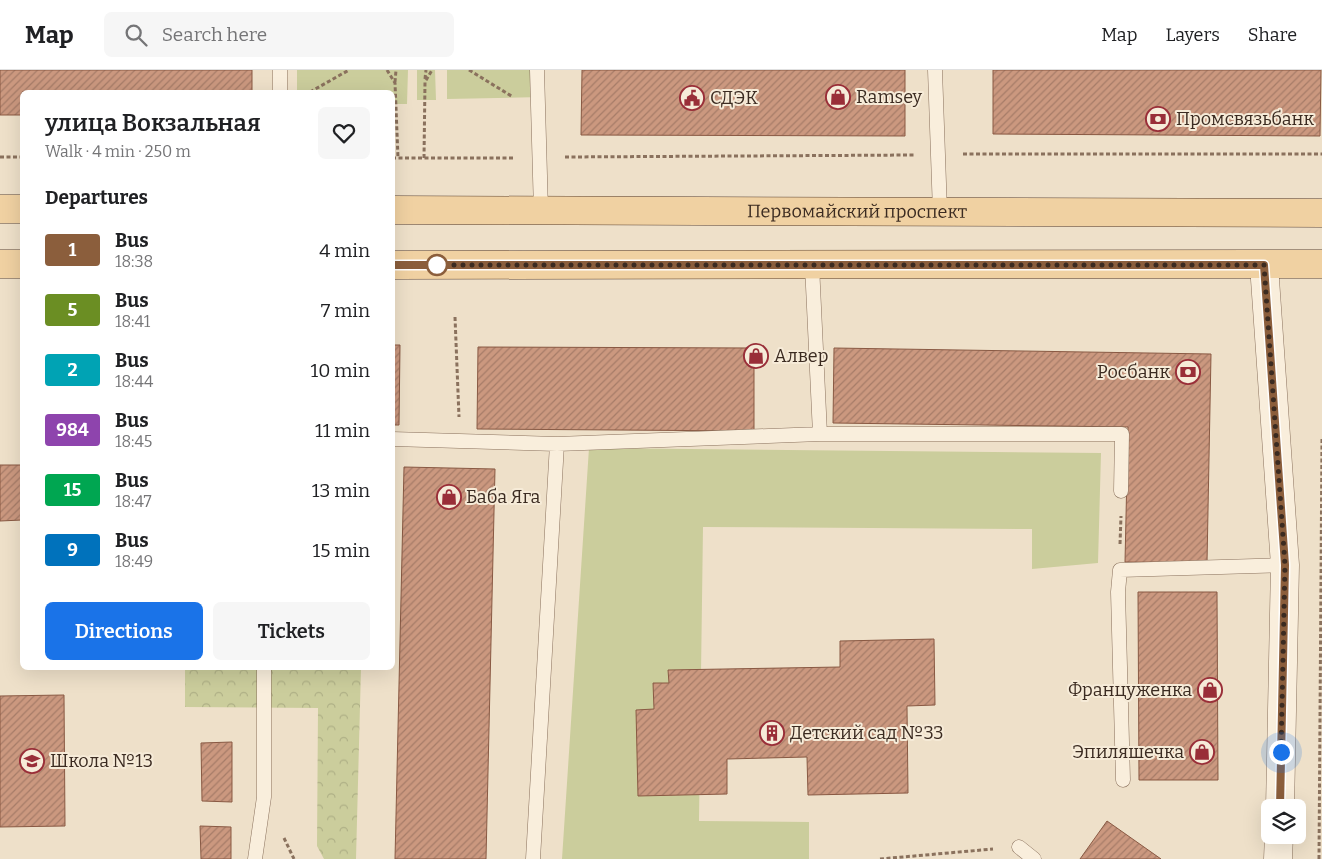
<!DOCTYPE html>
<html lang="en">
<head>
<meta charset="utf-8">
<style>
  :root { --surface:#fff; --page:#f6f6f6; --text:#202124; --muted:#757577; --line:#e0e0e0; --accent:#1a73e8 }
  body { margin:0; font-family:Bitter,serif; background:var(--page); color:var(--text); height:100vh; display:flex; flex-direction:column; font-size:19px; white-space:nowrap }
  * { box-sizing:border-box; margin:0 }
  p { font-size:16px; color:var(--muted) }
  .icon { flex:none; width:28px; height:28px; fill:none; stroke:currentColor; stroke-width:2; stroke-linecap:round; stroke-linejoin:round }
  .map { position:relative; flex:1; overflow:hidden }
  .side { position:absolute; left:20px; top:20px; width:375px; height:580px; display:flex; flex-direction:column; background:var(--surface); border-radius:8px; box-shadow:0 5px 20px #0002 }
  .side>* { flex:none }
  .badge { padding:0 10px; border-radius:4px; font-size:18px; line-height:32px }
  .fabs { position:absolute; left:1261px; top:729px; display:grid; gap:10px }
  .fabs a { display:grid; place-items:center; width:45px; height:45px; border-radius:8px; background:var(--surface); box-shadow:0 5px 20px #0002; font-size:25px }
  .you { position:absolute; width:25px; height:25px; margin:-12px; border:4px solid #fff; border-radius:50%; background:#1a73e8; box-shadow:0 0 0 8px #1a73e833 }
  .map>.badge { position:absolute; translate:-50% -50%; box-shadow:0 0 0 2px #fff }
  h2 { padding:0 25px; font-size:19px; line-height:45px }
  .round { display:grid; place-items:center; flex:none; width:52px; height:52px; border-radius:8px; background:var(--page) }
  .overview { display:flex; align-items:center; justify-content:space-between; height:85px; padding:0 25px }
  h1 { font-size:24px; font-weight:600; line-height:38px }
  .cta { display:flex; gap:10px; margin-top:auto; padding:10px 25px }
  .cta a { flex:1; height:58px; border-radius:8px; background:var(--accent); color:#fff; font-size:20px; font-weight:600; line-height:58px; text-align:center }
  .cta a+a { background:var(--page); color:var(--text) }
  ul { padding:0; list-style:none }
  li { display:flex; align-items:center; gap:15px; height:60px; padding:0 25px }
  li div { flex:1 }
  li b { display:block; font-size:19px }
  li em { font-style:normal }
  li .badge { min-width:55px; font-weight:700; text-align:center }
  header { display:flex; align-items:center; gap:30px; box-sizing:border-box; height:70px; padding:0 25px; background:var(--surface); border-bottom:1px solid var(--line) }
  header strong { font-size:24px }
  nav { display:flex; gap:28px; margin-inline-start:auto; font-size:18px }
  .search { width:350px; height:45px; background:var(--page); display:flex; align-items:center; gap:12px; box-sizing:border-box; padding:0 18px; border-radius:8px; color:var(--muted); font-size:19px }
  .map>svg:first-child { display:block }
</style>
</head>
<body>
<header>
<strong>Map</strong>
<div class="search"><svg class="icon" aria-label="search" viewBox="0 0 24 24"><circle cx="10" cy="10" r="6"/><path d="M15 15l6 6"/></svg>Search here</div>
<nav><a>Map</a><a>Layers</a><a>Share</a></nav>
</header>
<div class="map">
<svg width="1322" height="789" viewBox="0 0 1322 789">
  <defs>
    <pattern id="forest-crowns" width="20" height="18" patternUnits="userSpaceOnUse" patternTransform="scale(1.25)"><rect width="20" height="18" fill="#cbcd9c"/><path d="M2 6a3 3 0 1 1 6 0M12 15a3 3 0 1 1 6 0" fill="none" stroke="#afb086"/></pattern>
    <pattern id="building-hatch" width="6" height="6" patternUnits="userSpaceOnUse" patternTransform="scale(1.25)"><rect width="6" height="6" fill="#cb987f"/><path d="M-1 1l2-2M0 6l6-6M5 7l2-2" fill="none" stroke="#a67c68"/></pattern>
  </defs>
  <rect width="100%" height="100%" fill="#eee0c9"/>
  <path fill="#cbcd9c" d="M297 0H408L407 34H393L392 22H297Z
    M417 0H435L436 30H417Z
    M447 0H541L542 27 447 29Z
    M589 378 1101 383 1098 493 1032 499V459L703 457 699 751 809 752V789H562Z"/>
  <path fill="url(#forest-crowns)" d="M185 598H361L356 789H324L317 776 318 638 185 637Z"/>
  <path fill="url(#building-hatch)" stroke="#895943" d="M0 0H252V22H22V45H0Z
    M582 0H905V66L581 65Z
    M993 0H1321L1320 66 993 64Z
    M392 275H400L399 355H392Z
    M478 277 754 278V361L477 359Z
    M834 278 1211 284 1207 493 1125 492 1128 357 833 353Z
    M0 395H22V450L0 451Z
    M404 397 495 399 486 789H395Z
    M1138 522H1217L1218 710H1139Z
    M934 569 935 635 907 636 908 723 808 725 807 687 727 689V724L638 726 636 640 654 639 653 613H669L668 600 840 597V571Z
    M64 625 65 756 0 757V626Z
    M232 672V732L202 731 201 673Z
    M1107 751 1161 789H1080Z
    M200 756 231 757V789H201Z"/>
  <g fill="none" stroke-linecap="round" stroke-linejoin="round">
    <defs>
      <path id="service" d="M537 0 541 141
        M935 0 940 142
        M280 22V0
        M812 195 820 364
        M392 369 557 374 820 364H1122L1121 421
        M1123 710 1118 522 1120 500 1285 495
        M1019 777 1034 789
        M255 789 264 727V598
        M533 789 557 374"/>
      <path id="tertiary" d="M1264 195 1285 495 1280 738
        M1278 789 1279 765"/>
      <g id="primary">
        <path d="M0 139H22"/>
        <path id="s1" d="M392 140 1322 143"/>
        <path d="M0 194H22"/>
        <path d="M392 195 1322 194"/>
      </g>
    </defs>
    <use href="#service" stroke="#8a715d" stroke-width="15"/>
    <use href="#tertiary" stroke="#8a715d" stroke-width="29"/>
    <use href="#primary" stroke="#594031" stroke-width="29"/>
    <path stroke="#8a715d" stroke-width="3" stroke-dasharray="4 2.5" stroke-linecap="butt" d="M387 0 395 13 398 88
      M469 0 513 27
      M425 9 426 0
      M395 12 396 0
      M310 22 349 0
      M963 84H1322
      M0 87H22
      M565 87 914 85
      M392 88H514
      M424 88 425 12 432 0
      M455 247 459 347
      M1120 474 1121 446
      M284 768 294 789
      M880 789 993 779
      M1319 789 1322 369"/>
    <use href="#service" stroke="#f9eedc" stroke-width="14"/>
    <use href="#tertiary" stroke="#f9eedc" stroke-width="28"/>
    <use href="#primary" stroke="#f0d1a2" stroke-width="28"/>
  </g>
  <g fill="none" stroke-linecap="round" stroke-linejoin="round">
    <defs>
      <path id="line" d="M392 195H1264L1285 495 1280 738"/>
    </defs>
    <use href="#line" stroke="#fff" stroke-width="11"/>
    <use href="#line" stroke="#8b5e3c" stroke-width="8"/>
    <path stroke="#3b2b21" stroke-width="5" stroke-dasharray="0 9" d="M437 195H432H1264L1285 495 1281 682"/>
  </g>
  <defs>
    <symbol id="shop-ring" viewBox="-11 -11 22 22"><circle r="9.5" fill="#f6ebd8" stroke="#992e38" stroke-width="1.5"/><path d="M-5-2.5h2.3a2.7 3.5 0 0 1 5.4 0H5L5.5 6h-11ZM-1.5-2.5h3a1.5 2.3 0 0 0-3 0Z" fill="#992e38"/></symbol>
    <symbol id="civic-ring" viewBox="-11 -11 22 22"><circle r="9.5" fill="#f6ebd8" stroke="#992e38" stroke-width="1.5"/><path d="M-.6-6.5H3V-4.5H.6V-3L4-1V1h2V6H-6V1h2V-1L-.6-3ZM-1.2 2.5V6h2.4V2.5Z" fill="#992e38"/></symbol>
    <symbol id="bank-ring" viewBox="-11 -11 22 22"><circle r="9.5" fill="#f6ebd8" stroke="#992e38" stroke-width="1.5"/><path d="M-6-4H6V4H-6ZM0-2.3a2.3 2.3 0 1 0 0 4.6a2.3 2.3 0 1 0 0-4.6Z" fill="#992e38"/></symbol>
    <symbol id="building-ring" viewBox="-11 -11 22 22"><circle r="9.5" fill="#f6ebd8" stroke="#992e38" stroke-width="1.5"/><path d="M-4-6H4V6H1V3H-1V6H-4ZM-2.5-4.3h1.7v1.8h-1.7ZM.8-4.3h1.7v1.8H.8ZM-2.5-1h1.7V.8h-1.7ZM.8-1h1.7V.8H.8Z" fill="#992e38"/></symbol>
    <symbol id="school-ring" viewBox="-11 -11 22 22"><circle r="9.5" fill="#f6ebd8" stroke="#992e38" stroke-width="1.5"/><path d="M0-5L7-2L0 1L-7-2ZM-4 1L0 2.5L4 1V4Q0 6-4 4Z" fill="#992e38"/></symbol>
  </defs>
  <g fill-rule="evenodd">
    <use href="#shop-ring" x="824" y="13" width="28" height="28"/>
    <use href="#civic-ring" x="678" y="14" width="28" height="28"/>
    <use href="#bank-ring" x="1144" y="35" width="28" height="28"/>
    <use href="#shop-ring" x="742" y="272" width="28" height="28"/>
    <use href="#bank-ring" x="1174" y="288" width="28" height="28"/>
    <use href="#shop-ring" x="435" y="413" width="28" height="28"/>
    <use href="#shop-ring" x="1196" y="606" width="28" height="28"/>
    <use href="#building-ring" x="758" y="649" width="28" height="28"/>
    <use href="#shop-ring" x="1188" y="668" width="28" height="28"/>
    <use href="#school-ring" x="18" y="677" width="28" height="28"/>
  </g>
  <circle fill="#fff" stroke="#8b5e3c" stroke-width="2.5" cx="437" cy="195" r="10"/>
  <g text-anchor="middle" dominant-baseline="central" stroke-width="4" stroke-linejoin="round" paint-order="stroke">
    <g font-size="18" fill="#3b2b21" stroke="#f6ebd8" text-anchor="start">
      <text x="856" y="27">Ramsey</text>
      <text x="710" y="28">СДЭК</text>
      <text x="1176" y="49">Промсвязьбанк</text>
      <text x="774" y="286">Алвер</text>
      <text x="1170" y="302" text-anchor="end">Росбанк</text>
      <text x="466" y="427">Баба Яга</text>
      <text x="1192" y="620" text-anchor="end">Француженка</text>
      <text x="790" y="663">Детский сад №33</text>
      <text x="1184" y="682" text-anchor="end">Эпиляшечка</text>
      <text x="50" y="691">Школа №13</text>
    </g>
    <g font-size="18" fill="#3b2b21" stroke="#f6ebd8">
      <text stroke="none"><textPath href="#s1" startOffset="465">Первомайский проспект</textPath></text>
    </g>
  </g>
</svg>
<div class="fabs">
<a><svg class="icon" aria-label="layers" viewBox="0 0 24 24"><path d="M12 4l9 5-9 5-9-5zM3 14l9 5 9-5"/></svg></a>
</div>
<div class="you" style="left:1281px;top:682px"></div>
<section class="side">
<div class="overview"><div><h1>улица Вокзальная</h1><p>Walk · 4 min · 250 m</p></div><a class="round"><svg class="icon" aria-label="heart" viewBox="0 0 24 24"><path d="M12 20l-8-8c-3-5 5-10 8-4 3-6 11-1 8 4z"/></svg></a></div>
<h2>Departures</h2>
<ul>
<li><span class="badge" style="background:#8b5e3c;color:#fff">1</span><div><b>Bus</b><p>18:38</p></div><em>4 min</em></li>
<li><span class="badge" style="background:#6b8e23;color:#fff">5</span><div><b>Bus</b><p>18:41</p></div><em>7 min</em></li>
<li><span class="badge" style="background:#00a3b4;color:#fff">2</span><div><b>Bus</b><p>18:44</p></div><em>10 min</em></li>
<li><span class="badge" style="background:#8e44ad;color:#fff">984</span><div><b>Bus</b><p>18:45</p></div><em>11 min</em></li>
<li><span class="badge" style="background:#00a651;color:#fff">15</span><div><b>Bus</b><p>18:47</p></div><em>13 min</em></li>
<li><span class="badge" style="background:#0072bc;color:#fff">9</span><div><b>Bus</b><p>18:49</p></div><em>15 min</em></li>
</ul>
<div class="cta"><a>Directions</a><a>Tickets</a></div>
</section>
</div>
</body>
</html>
